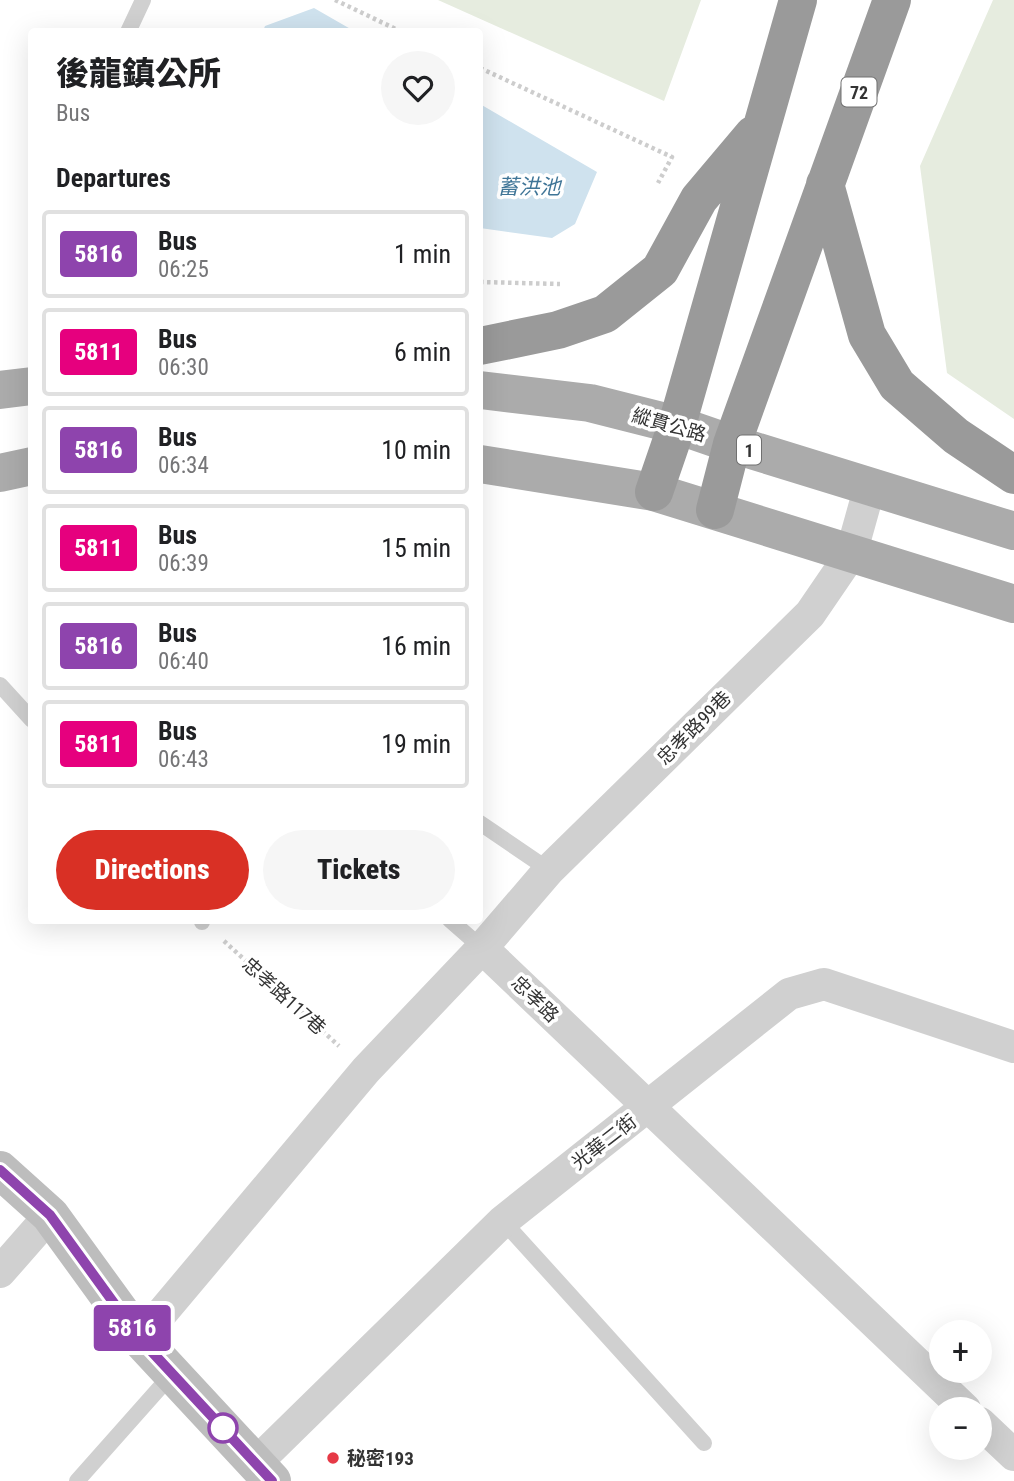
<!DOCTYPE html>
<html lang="en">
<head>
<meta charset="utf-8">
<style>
  :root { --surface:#fff; --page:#f6f6f6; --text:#202124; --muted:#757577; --line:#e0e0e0; --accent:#d93025 }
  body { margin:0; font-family:"Roboto Condensed","Noto Sans TC",sans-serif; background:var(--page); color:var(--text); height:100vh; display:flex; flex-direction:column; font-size:26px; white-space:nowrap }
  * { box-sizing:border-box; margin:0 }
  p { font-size:23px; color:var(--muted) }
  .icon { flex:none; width:38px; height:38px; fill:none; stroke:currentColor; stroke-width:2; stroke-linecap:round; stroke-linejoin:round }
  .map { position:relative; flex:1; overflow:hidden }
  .sheet { position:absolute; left:28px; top:28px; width:455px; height:896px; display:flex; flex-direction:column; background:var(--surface); border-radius:7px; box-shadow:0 7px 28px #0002 }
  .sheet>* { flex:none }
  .badge { padding:0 14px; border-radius:5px; font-size:24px; line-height:46px }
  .tools { position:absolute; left:929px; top:1320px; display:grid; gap:14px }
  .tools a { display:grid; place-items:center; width:63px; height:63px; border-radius:50%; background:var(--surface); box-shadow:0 7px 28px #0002; font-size:35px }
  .map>.badge { position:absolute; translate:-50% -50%; box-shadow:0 0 0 4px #fff }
  h2 { padding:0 28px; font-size:26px; line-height:63px }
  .round { display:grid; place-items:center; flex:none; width:74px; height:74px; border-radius:37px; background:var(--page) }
  .overview { display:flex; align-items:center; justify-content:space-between; height:119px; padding:0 28px }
  h1 { font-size:33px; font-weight:800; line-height:52px }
  .cta { display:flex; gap:14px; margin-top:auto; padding:14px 28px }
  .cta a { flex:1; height:80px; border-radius:42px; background:var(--accent); color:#fff; font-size:28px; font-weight:800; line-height:80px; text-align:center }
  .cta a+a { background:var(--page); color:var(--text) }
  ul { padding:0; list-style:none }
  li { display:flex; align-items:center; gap:21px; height:88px; margin:0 14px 10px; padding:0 14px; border:4px solid var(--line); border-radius:7px }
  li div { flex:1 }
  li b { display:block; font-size:26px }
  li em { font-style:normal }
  li .badge { min-width:77px; font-weight:700; text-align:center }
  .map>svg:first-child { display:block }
</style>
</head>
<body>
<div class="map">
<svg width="1014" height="1481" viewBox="0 0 1014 1481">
  <rect width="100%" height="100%" fill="#fff"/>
  <path fill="#e6ecdf" d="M438 0H701L664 101Z
    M993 0H1014V419L947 373 920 166Z"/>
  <path fill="#cfe2ee" d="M314 8 354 31H263L265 26Z
    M480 104 597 172 575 224 552 238 480 228Z"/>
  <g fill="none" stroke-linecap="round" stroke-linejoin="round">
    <path stroke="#cdcdcd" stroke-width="4.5" stroke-dasharray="3.5 3.5" stroke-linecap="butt" d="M335 0 402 32
      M480 68 672 157 658 183
      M480 282 560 284
      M224 941 339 1046"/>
    <path stroke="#d0d0d0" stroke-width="16" d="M128 32 143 0
      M0 685 32 720
      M480 823 549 870
      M202 920V922
      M450 920 482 948
      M503 1221 704 1443
      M77 1481 172 1374"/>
    <path stroke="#d0d0d0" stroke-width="32" d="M482 948 965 1409
      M0 1272 50 1215
      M140 1339 366 1070 482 948 549 870 810 614 851 554 870 486
      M980 1423 1014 1455
      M256 1463 503 1221 789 994 824 984 1014 1047"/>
    <path stroke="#bdbdbd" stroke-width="38" d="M0 1170 50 1215 140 1339 272 1481"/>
    <path stroke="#ababab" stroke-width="38" d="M0 390 32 386
      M480 390 590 403 677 425 732 444 1014 531
      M480 464 654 492 1014 604
      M0 473 32 466"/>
    <path stroke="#9a9a9a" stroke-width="38" d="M825 184 867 335 897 385 956 436 1014 475
      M480 346 558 330 605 314 660 270 699 199 753 135
      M654 492 677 425 798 0
      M715 510 732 444 892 0"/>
  </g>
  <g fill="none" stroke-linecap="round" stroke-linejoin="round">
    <defs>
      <path id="line" d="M0 1170 50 1215 140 1339 272 1481"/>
    </defs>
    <use href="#line" stroke="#fff" stroke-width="16"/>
    <use href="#line" stroke="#8e44ad" stroke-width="10"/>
  </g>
  <circle fill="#fff" stroke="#8e44ad" stroke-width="3.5" cx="223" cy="1428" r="14"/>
  <circle fill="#e63946" stroke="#fff" stroke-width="2.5" cx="333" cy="1458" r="7"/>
  <g text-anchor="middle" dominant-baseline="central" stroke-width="7" stroke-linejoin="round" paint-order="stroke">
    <g fill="#fff" stroke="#707070" stroke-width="2">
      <rect x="841.5" y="77.5" width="35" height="29" rx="5"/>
      <rect x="737" y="435.5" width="24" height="29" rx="5"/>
    </g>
    <g font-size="18" font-weight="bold" fill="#333">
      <text x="859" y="92">72</text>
      <text x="749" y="450">1</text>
    </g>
    <g font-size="19" fill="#333" stroke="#fff">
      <text transform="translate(669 425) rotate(16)">縱貫公路</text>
      <text transform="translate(694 728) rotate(-45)">忠孝路99巷</text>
      <text transform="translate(284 996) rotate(42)">忠孝路117巷</text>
      <text transform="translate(535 999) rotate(44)">忠孝路</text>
      <text transform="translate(604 1142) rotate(-38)">光華二街</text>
    </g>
    <g font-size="19" font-weight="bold" fill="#333" stroke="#fff" text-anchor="start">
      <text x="347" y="1458">秘密193</text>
    </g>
    <g font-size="21" font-style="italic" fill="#3f7597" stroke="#fff">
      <text x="529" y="187">蓄洪池</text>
    </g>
  </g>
</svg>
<div class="tools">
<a>+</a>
<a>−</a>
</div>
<b class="badge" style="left:132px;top:1328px;background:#8e44ad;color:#fff">5816</b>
<section class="sheet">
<div class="overview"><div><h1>後龍鎮公所</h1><p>Bus</p></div><a class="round"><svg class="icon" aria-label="heart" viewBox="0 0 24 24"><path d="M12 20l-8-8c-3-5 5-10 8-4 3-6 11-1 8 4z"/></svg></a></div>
<h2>Departures</h2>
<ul>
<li><span class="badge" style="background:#8e44ad;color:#fff">5816</span><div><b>Bus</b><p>06:25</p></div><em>1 min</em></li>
<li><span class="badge" style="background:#e6007e;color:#fff">5811</span><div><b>Bus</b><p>06:30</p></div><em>6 min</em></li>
<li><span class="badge" style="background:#8e44ad;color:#fff">5816</span><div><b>Bus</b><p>06:34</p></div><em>10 min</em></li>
<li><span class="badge" style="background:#e6007e;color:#fff">5811</span><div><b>Bus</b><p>06:39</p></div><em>15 min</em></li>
<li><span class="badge" style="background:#8e44ad;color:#fff">5816</span><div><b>Bus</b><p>06:40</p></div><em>16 min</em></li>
<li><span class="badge" style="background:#e6007e;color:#fff">5811</span><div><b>Bus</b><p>06:43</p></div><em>19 min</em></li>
</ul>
<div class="cta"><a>Directions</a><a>Tickets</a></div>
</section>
</div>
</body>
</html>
